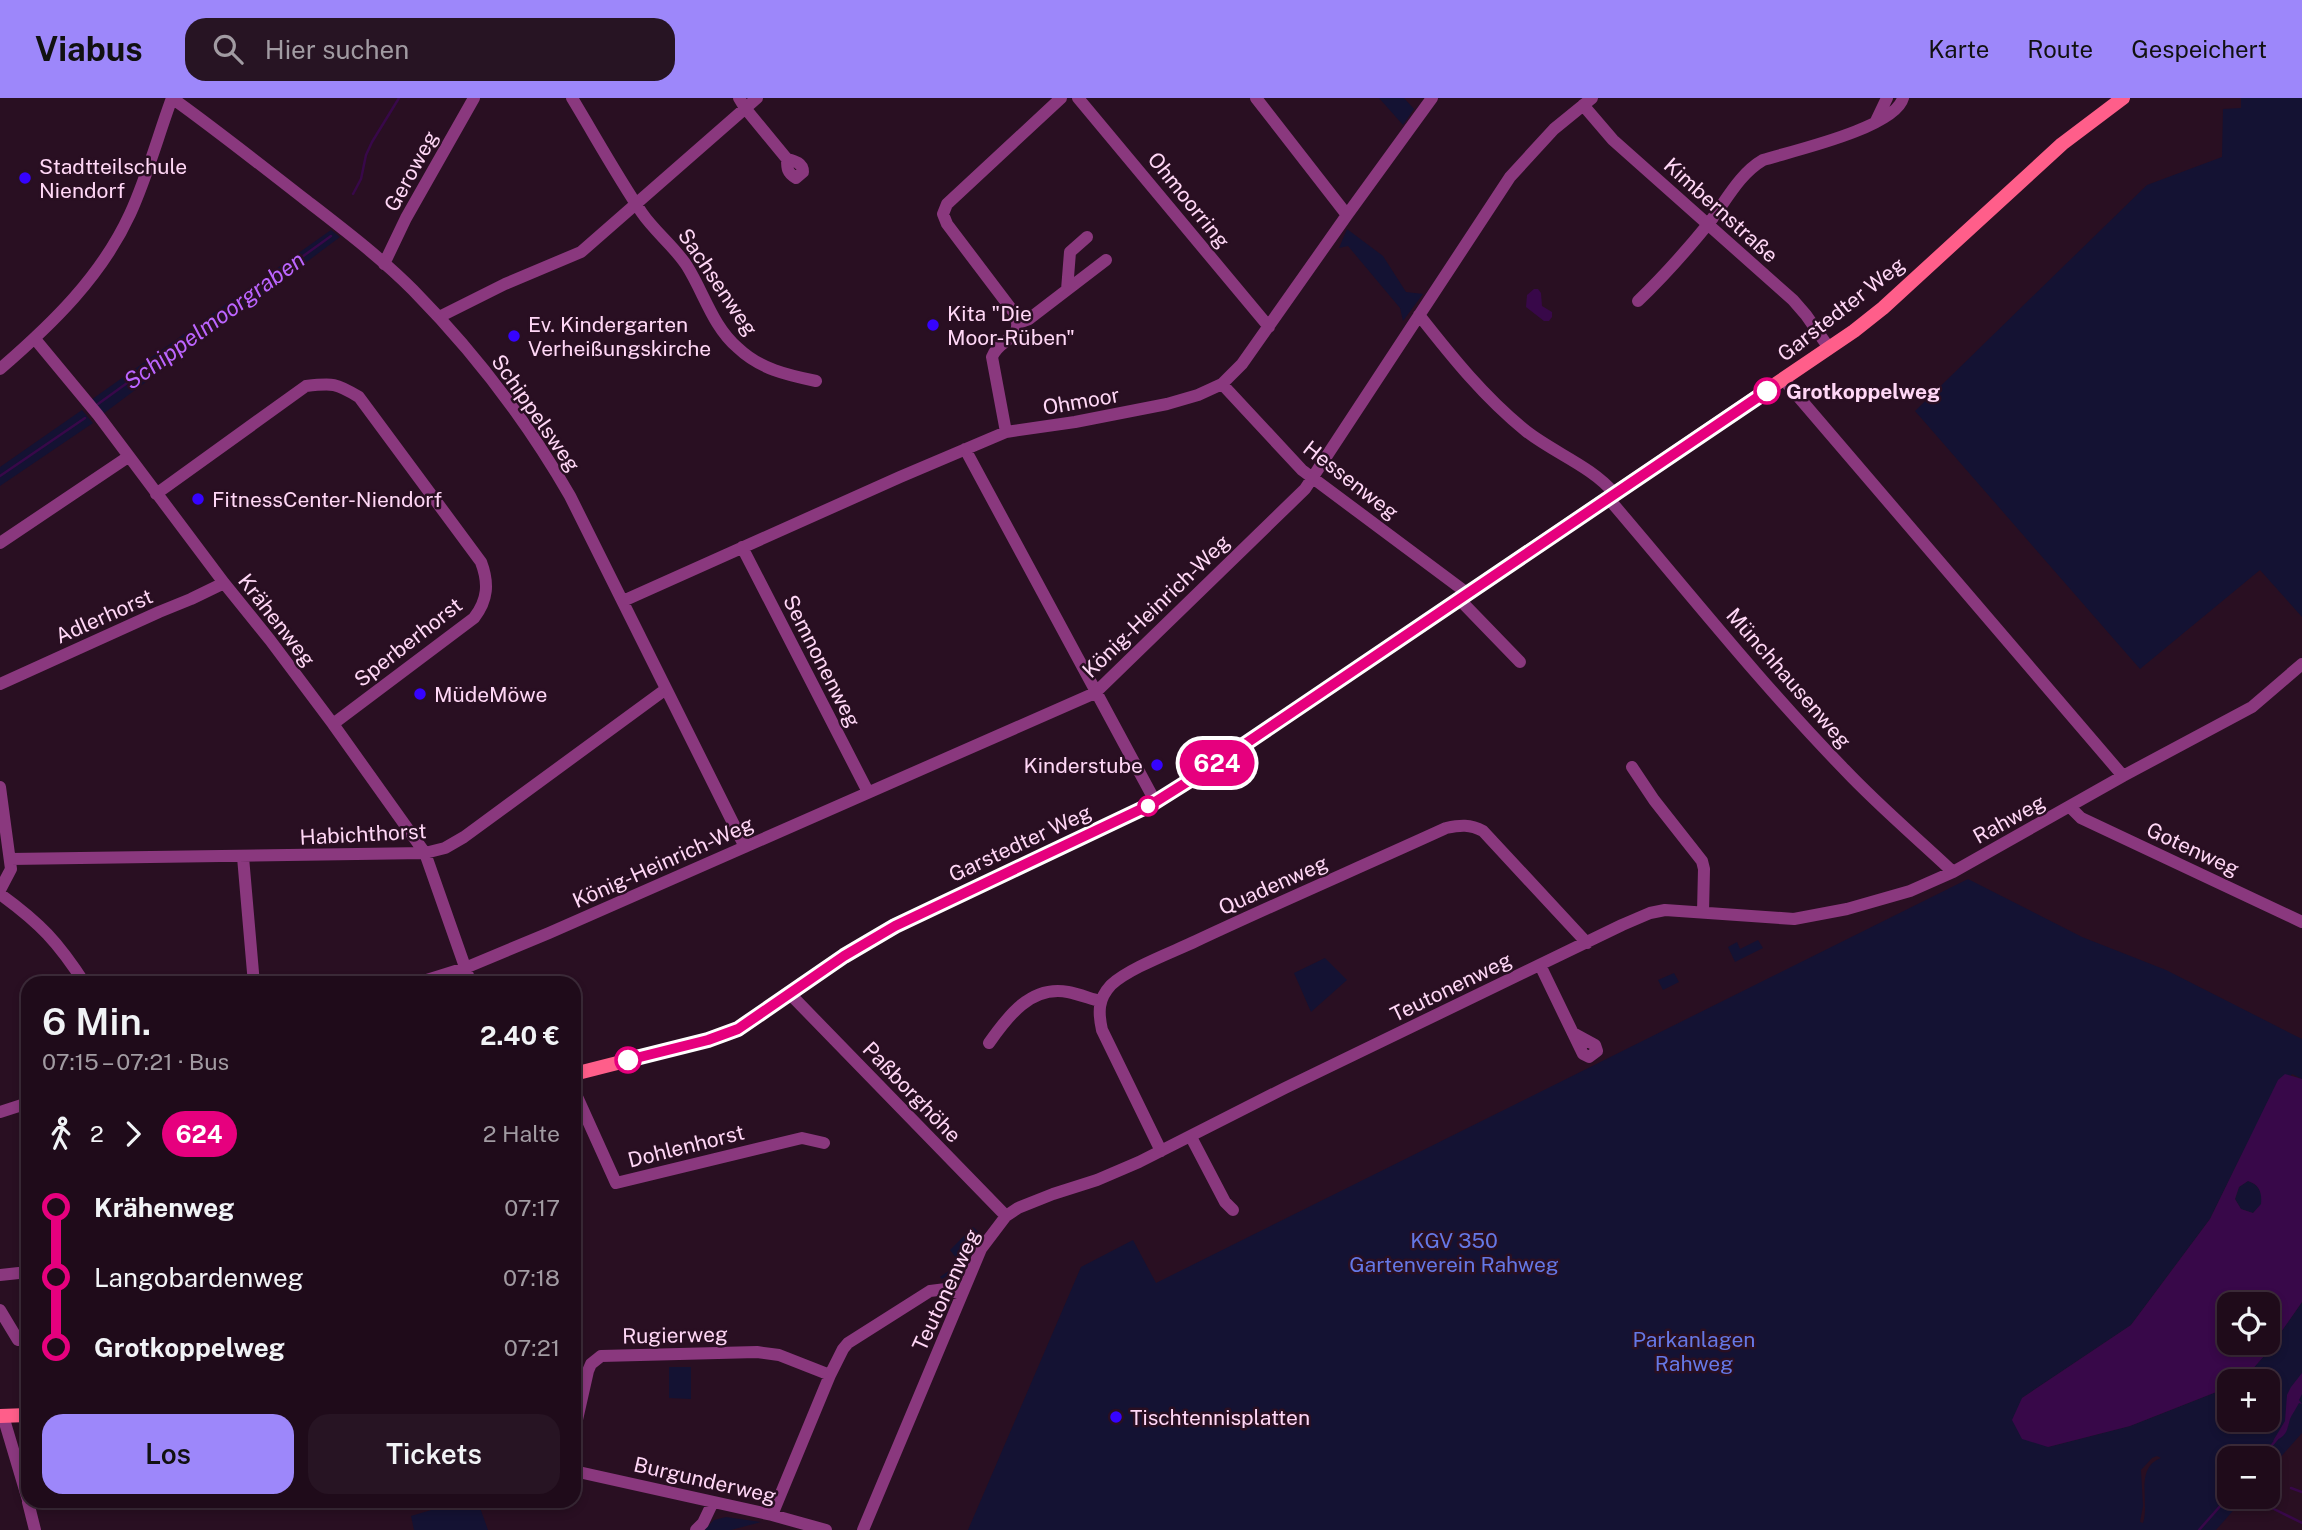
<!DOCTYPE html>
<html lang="de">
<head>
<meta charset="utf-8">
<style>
  :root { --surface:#1f0b1a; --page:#271423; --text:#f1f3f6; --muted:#a19ba2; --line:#3c2b39; --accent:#9d87fa }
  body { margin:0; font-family:"Public Sans",sans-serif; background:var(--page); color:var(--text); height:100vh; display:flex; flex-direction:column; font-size:26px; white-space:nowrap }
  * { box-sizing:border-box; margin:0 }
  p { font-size:23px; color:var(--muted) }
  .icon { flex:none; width:38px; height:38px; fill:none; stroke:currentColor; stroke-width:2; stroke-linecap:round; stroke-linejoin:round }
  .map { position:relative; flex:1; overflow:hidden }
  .details { position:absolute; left:21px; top:878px; width:560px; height:532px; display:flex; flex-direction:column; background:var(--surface); border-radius:21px; box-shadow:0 4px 10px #0003,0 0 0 2px var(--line) }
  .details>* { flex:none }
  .badge { padding:0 14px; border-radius:23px; font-size:24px; line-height:46px }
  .tools { position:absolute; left:2217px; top:1194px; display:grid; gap:14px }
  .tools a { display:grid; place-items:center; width:63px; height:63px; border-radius:14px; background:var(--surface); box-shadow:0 4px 10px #0003,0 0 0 2px var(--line); font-size:35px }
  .map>.badge { position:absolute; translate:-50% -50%; box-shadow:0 0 0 4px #fff }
  .legs { display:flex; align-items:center; gap:10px; height:77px; padding:0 21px; font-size:23px }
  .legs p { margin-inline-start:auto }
  .head { display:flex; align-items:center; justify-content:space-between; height:119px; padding:0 21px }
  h1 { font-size:38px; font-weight:600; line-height:52px }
  .button { display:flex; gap:14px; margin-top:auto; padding:14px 21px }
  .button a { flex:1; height:80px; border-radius:21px; background:var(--accent); color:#111; font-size:28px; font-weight:600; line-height:80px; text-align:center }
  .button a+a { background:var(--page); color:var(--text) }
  ul { padding:0 21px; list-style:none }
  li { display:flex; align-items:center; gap:24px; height:70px; font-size:26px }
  li i { display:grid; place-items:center; width:10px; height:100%; margin:0 9px; background:currentColor }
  li i::after { content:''; width:18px; height:18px; margin:-9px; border:5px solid; border-radius:50%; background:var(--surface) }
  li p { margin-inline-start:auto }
  li:first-child i { background:linear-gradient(#0000 50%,currentColor 0) }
  li:last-child i { background:linear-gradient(currentColor 50%,#0000 0) }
  header { display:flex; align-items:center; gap:42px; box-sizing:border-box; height:98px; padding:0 35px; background:var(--accent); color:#111 }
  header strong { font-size:33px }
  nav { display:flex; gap:38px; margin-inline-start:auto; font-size:24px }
  .search { width:490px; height:63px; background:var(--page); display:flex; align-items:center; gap:18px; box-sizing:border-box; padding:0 24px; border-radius:21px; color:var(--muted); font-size:26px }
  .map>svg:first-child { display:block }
</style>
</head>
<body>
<header>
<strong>Viabus</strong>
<div class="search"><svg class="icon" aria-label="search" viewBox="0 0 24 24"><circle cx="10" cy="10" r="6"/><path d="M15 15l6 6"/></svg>Hier suchen</div>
<nav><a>Karte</a><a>Route</a><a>Gespeichert</a></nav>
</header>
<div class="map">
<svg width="2302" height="1432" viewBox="0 0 2302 1432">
  <rect width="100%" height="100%" fill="#290f22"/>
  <path fill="#141233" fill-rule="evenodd" d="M1379 0H1404L1414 11 1403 27Z
    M2241 0H2302V519L2260 472 2140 571 1915 313 2147 87 2222 59 2223 11 2241 10Z
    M1347 131 1383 158 1406 194 1423 196 1403 223 1400 210 1348 148 1339 150Z
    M331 132 340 139 103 316 91 302Z
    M82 312 93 325 0 388V369Z
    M1968 781 2082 839 2166 872 2302 941V981L2292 976 2241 1058 2210 1121 2131 1227 2022 1300 2048 1349 2130 1328 2229 1289 2230 1321H2268V1283H2242L2265 1257 2302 1204V1335L2268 1373V1360H2230V1398H2246L2216 1432H968L1081 1169 1133 1142 1156 1185ZM2157 1358 2161 1360C2134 1370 2150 1404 2143 1425L2140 1424 2143 1408 2141 1372 2152 1360Z
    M1758 842 1763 850 1735 864 1728 849 1737 844 1740 851Z
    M1325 860 1347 882 1311 914 1294 875Z
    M1674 875 1679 884 1663 892 1658 882Z
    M2248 1083C2260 1087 2262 1095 2262 1106L2253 1115 2241 1111 2235 1101 2239 1089Z
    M973 1129 980 1135 961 1169 942 1181 940 1179 960 1165 950 1152Z
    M669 1269H691V1301L669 1300Z
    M458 1404H478L488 1432H414L411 1418Z
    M726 1419 761 1424 731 1432H704L714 1422Z"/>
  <path fill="#380849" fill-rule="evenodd" d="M1534 191H1538L1541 195 1542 208 1552 214V219L1549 223H1544L1526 209 1527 197Z
    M2285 976 2302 981V1204L2265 1257 2242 1283H2230L2229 1289 2130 1328 2048 1349 2022 1341 2012 1322 2022 1300 2131 1227 2210 1121 2278 982ZM2248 1083C2260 1087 2262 1095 2261 1106L2253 1115 2241 1111 2235 1101 2239 1089ZM2230 1206H2268V1244H2230Z
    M2302 1275V1296L2299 1302 2302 1306 2299 1305C2296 1311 2292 1316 2290 1321 2287 1332 2287 1339 2273 1343L2285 1323 2287 1297 2291 1289Z"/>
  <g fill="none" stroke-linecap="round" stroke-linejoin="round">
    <path stroke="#380849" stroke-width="2.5" d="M353 96 361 81 366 57 372 44 399 0
      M98 306 331 138
      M0 378 85 320
      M2261 1360 2277 1341
      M2291 1390 2302 1394
      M2270 1409 2302 1425
      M2199 1432 2230 1397"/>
    <path stroke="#8a387e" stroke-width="12" d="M172 0C218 33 262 68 307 103 343 131 380 159 413 192 474 254 527 323 570 398L745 749
      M572 0C595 38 617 78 642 115 655 134 674 148 687 168 704 195 713 229 738 250 760 271 787 277 816 283
      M739 0 745 10 787 61C787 70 787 75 796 80L803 74C803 65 795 63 787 61
      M1078 0 1269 229
      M1256 0 1347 117
      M1583 7 1613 42 1793 202 1806 217 1829 250
      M1876 23 1887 0
      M384 166 406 120 474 0
      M1067 192 1070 154 1087 139
      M1638 203C1663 179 1687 152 1709 125 1726 103 1739 76 1763 62 1792 53 1895 30 1903 0
      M1419 217C1452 259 1484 299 1526 333 1554 355 1591 368 1614 395
      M439 219 505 186 581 154 757 0
      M1018 225 1029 221 1106 162
      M35 241 98 317 224 485 270 542 333 626 425 755 471 886
      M0 271C52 226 101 179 130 116 147 79 158 38 172 0
      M1784 282 2123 678
      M1222 286 1302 372 1467 495
      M1006 334 992 259C999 240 1025 242 1015 216L947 126 943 116 947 106 1061 0
      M965 351 1155 703
      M156 396 306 288C333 285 336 285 359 299L481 464C489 485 488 502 474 520L333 626
      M1608 400C1686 491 1761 586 1845 672 1879 708 1917 740 1953 774
      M0 445 128 359
      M742 449 868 694
      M1459 501 1520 564
      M623 503 900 379 1006 334 1075 324 1167 306 1198 297 1222 286 1242 266 1347 117 1432 0
      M0 586 159 514 191 501 224 485
      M1632 669 1654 702 1702 763 1704 771 1703 814
      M0 689 11 771 0 792
      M2070 709 2081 720 2302 824
      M243 759 254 886
      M10 761 425 755 445 750 464 739 666 591
      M0 796C40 825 58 844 85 886
      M1540 867 1583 956 1589 959 1597 953 1595 947 1573 935
      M414 886 465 870 549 835 1095 595 1305 391 1510 79 1554 31 1592 0
      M790 896 1006 1118
      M989 945C1008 918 1031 887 1068 894 1078 896 1089 900 1100 903
      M574 992 616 1085 802 1040 824 1045
      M0 1014 28 1005
      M1191 1039 1225 1104 1233 1112
      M1161 1053 1102 932C1098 914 1098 901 1111 887 1129 870 1173 854 1196 843 1279 804 1363 768 1446 730 1460 727 1470 726 1483 733L1587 845
      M0 1177 28 1174
      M0 1212 18 1242
      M3 1318 28 1402
      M574 1335 588 1273 591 1266 601 1258 757 1254 779 1257 830 1277
      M574 1373 772 1417 826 1432
      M28 1404 35 1432
      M772 1417 830 1277 843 1251 848 1245 930 1193 946 1191 961 1196
      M696 1432 703 1425 713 1404
      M863 1432 981 1151 1006 1118 1018 1110 1053 1096 1097 1082 1139 1064 1285 990 1622 827 1650 815 1665 812 1794 821 1847 811 1910 793 1953 774 2123 678 2252 609 2302 566"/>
    <path stroke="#ff5e8a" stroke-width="14" d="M574 976 708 942 738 931 844 858 895 828 1152 706 1214 667 1854 233 1883 210 2062 46 2123 0
      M0 1318 28 1317"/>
  </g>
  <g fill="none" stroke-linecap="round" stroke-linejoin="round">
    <defs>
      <path id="line-1" d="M628 962 708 942 738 931 844 858 895 828 1152 706 1214 667 1767 293"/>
    </defs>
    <use href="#line-1" stroke="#fff" stroke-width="16"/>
    <use href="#line-1" stroke="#e6007e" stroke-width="10"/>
  </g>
  <g fill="#3603ff" stroke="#290f22" stroke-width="2.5">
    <circle cx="25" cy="80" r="7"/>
    <circle cx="933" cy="227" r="7"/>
    <circle cx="514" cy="238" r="7"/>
    <circle cx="198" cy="401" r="7"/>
    <circle cx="420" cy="596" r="7"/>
    <circle cx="1157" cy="667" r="7"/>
    <circle cx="1116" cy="1319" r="7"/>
  </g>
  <g fill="#fff" stroke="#e6007e" stroke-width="3.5">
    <circle cx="1767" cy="293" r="12"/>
    <circle cx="1148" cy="708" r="9"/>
    <circle cx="628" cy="962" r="12"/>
  </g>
  <g text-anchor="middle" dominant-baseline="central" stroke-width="5" stroke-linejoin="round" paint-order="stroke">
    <g font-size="21" fill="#ffd7f6" stroke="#290f22" text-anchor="start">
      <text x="39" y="68">Stadtteilschule<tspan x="39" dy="24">Niendorf</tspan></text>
      <text x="947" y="215">Kita "Die<tspan x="947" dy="24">Moor-Rüben"</tspan></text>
      <text x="528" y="226">Ev. Kindergarten<tspan x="528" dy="24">Verheißungskirche</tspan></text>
      <text x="212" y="401">FitnessCenter-Niendorf</text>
      <text x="434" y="596">MüdeMöwe</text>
      <text x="1143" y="667" text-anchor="end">Kinderstube</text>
      <text x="1130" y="1319">Tischtennisplatten</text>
    </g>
    <g font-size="21" fill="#ffd7f6" stroke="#290f22">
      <text transform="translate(411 73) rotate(-61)">Geroweg</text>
      <text transform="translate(1189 102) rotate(51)">Ohmoorring</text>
      <text transform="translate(1721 112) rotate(42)">Kimbernstraße</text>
      <text transform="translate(718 184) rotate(56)">Sachsenweg</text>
      <text transform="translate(1841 211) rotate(-38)">Garstedter Weg</text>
      <text transform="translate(1081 303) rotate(-10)">Ohmoor</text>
      <text transform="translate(536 315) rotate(55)">Schippelsweg</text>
      <text transform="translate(1351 382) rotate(38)">Hessenweg</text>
      <text transform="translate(1156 508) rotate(-44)">König-Heinrich-Weg</text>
      <text transform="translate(104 518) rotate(-24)">Adlerhorst</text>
      <text transform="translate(277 522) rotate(52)">Krähenweg</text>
      <text transform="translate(408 544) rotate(-38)">Sperberhorst</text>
      <text transform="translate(822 563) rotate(63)">Semnonenweg</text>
      <text transform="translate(1789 580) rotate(49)">Münchhausenweg</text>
      <text transform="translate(2009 721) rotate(-29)">Rahweg</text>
      <text transform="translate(363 736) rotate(-3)">Habichthorst</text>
      <text transform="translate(1020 745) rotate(-25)">Garstedter Weg</text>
      <text transform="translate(2193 751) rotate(25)">Gotenweg</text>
      <text transform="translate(663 764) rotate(-24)">König-Heinrich-Weg</text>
      <text transform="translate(1273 787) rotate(-24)">Quadenweg</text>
      <text transform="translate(1451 889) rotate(-26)">Teutonenweg</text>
      <text transform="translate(912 994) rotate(46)">Paßborghöhe</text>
      <text transform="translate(686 1048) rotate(-14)">Dohlenhorst</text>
      <text transform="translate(946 1192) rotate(-65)">Teutonenweg</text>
      <text transform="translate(675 1237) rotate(-1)">Rugierweg</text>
      <text transform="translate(705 1382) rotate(13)">Burgunderweg</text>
    </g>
    <g font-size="21" font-weight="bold" fill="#ffd7f6" stroke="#290f22" text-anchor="start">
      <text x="1786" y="293">Grotkoppelweg</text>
    </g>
    <g font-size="21" fill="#6578e6" stroke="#290f22">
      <text x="1454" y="1142">KGV 350<tspan x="1454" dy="24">Gartenverein Rahweg</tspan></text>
      <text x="1694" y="1241">Parkanlagen<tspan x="1694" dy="24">Rahweg</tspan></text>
    </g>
    <g font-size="23" font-style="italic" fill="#bc65ff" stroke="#290f22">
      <text transform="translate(214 222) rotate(-36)">Schippelmoorgraben</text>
    </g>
  </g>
</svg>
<div class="tools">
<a><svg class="icon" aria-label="locate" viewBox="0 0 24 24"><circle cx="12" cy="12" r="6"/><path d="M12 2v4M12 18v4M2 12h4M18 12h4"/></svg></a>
<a>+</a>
<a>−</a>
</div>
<b class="badge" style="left:1217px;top:665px;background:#e6007e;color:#fff">624</b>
<section class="details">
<div class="head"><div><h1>6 Min.</h1><p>07:15 – 07:21 · Bus</p></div><b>2.40 €</b></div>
<div class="legs"><svg class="icon" aria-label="walk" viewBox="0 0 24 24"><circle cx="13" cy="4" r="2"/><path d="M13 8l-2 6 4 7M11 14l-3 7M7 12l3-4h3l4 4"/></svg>2<svg class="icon" aria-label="forward" viewBox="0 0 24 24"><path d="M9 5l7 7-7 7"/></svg><b class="badge" style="background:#e6007e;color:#fff">624</b><p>2 Halte</p></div>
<ul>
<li><i style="color:#e6007e"></i><b>Krähenweg</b><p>07:17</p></li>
<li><i style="color:#e6007e"></i><span>Langobardenweg</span><p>07:18</p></li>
<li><i style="color:#e6007e"></i><b>Grotkoppelweg</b><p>07:21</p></li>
</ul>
<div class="button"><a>Los</a><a>Tickets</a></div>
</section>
</div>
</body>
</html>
